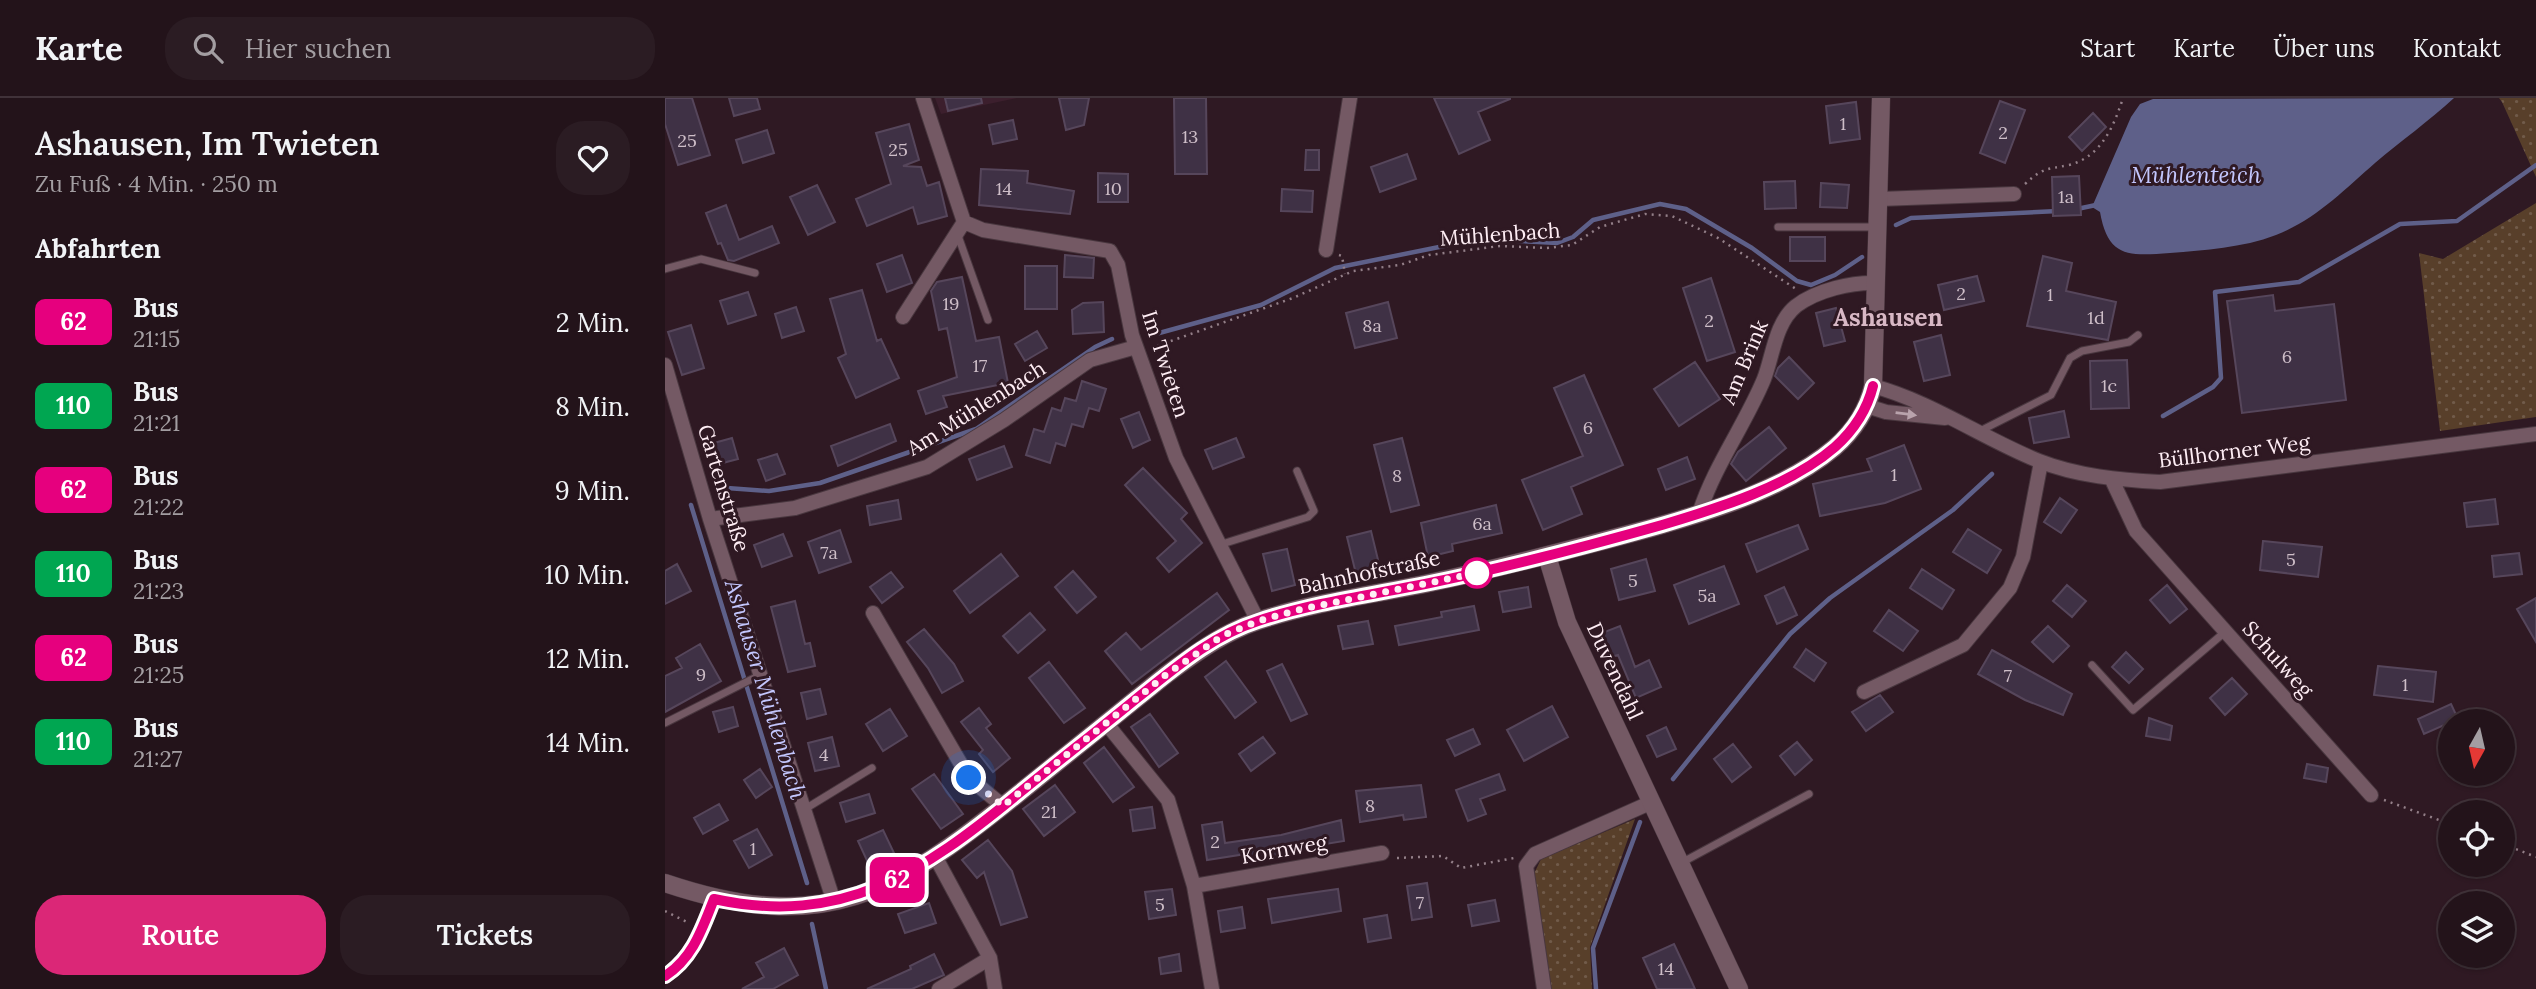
<!DOCTYPE html>
<html lang="de">
<head>
<meta charset="utf-8">
<style>
  :root { --surface:#23131a; --page:#2b1c23; --text:#f1f3f6; --muted:#a39ea2; --line:#403239; --accent:#db2777 }
  body { margin:0; font-family:Lora,serif; background:var(--page); color:var(--text); height:100vh; display:flex; flex-direction:column; font-size:26px; white-space:nowrap }
  * { box-sizing:border-box; margin:0 }
  p { font-size:23px; color:var(--muted) }
  .icon { flex:none; width:38px; height:38px; fill:none; stroke:currentColor; stroke-width:2; stroke-linecap:round; stroke-linejoin:round }
  .map { position:relative; flex:1; overflow:hidden }
  .side { display:flex; flex-direction:column; background:var(--surface); width:665px }
  .side>* { flex:none }
  .badge { padding:0 14px; border-radius:10px; font-size:24px; line-height:46px }
  .needle { width:46px; rotate:188deg }
  .tools { position:absolute; left:1773px; top:611px; display:grid; gap:14px }
  .tools a { display:grid; place-items:center; width:77px; height:77px; border-radius:50%; background:var(--surface); box-shadow:0 2px 5px #0004,0 0 0 2px var(--line); font-size:35px }
  .you { position:absolute; width:35px; height:35px; margin:-18px; border:5px solid #fff; border-radius:50%; background:#1a73e8; box-shadow:0 0 0 10px #1a73e833 }
  .map>.badge { position:absolute; translate:-50% -50%; box-shadow:0 0 0 4px #fff }
  h2 { padding:0 35px; font-size:26px; line-height:63px }
  .round { display:grid; place-items:center; flex:none; width:74px; height:74px; border-radius:28px; background:var(--page) }
  .overview { display:flex; align-items:center; justify-content:space-between; height:119px; padding:0 35px }
  h1 { font-size:33px; font-weight:600; line-height:52px }
  .cta { display:flex; gap:14px; margin-top:auto; padding:14px 35px }
  .cta a { flex:1; height:80px; border-radius:28px; background:var(--accent); color:#fff; font-size:28px; font-weight:600; line-height:80px; text-align:center }
  .cta a+a { background:var(--page); color:var(--text) }
  ul { padding:0; list-style:none }
  li { display:flex; align-items:center; gap:21px; height:84px; padding:0 35px }
  li div { flex:1 }
  li b { display:block; font-size:26px }
  li em { font-style:normal }
  li .badge { min-width:77px; font-weight:700; text-align:center }
  header { display:flex; align-items:center; gap:42px; box-sizing:border-box; height:98px; padding:0 35px; background:var(--surface); border-bottom:2px solid var(--line) }
  header strong { font-size:33px }
  nav { display:flex; gap:38px; margin-inline-start:auto; font-size:24px }
  .search { width:490px; height:63px; background:var(--page); display:flex; align-items:center; gap:18px; box-sizing:border-box; padding:0 24px; border-radius:28px; color:var(--muted); font-size:26px }
  main { display:flex; flex:1; min-height:0 }
  .map>svg:first-child { display:block }
</style>
</head>
<body>
<header>
<strong>Karte</strong>
<div class="search"><svg class="icon" aria-label="search" viewBox="0 0 24 24"><circle cx="10" cy="10" r="6"/><path d="M15 15l6 6"/></svg>Hier suchen</div>
<nav><a>Start</a><a>Karte</a><a>Über uns</a><a>Kontakt</a></nav>
</header>
<main>
<section class="side">
<div class="overview"><div><h1>Ashausen, Im Twieten</h1><p>Zu Fuß · 4 Min. · 250 m</p></div><a class="round"><svg class="icon" aria-label="heart" viewBox="0 0 24 24"><path d="M12 20l-8-8c-3-5 5-10 8-4 3-6 11-1 8 4z"/></svg></a></div>
<h2>Abfahrten</h2>
<ul>
<li><span class="badge" style="background:#e6007e;color:#fff">62</span><div><b>Bus</b><p>21:15</p></div><em>2 Min.</em></li>
<li><span class="badge" style="background:#00a651;color:#fff">110</span><div><b>Bus</b><p>21:21</p></div><em>8 Min.</em></li>
<li><span class="badge" style="background:#e6007e;color:#fff">62</span><div><b>Bus</b><p>21:22</p></div><em>9 Min.</em></li>
<li><span class="badge" style="background:#00a651;color:#fff">110</span><div><b>Bus</b><p>21:23</p></div><em>10 Min.</em></li>
<li><span class="badge" style="background:#e6007e;color:#fff">62</span><div><b>Bus</b><p>21:25</p></div><em>12 Min.</em></li>
<li><span class="badge" style="background:#00a651;color:#fff">110</span><div><b>Bus</b><p>21:27</p></div><em>14 Min.</em></li>
</ul>
<div class="cta"><a>Route</a><a>Tickets</a></div>
</section>
<div class="map">
<svg width="1871" height="891" viewBox="0 0 1871 891">
  <defs>
    <pattern id="grass-dots" width="8" height="8" patternUnits="userSpaceOnUse" patternTransform="scale(1.75)"><rect width="8" height="8" fill="#583f2a"/><path d="M2 2h.1M6 6h.1" fill="none" stroke="#715b4a" stroke-width="1.8" stroke-linecap="round"/></pattern>
  </defs>
  <rect width="100%" height="100%" fill="#2f1923"/>
  <path fill="#3c1f2d" d="M270 0H352L276 16Z"/>
  <path fill="url(#grass-dots)" d="M1834 0H1871V79L1837 4Z
    M1871 105V319L1775 333 1754 155 1778 161Z
    M970 721 925 849 927 891H885L866 782 876 761Z"/>
  <path fill="#5e6089" d="M1789 0C1764 23 1736 43 1710 65 1679 92 1650 122 1611 137 1577 150 1540 152 1505 155 1464 158 1443 160 1435 114L1427 109 1466 19 1475 6 1488 1Z"/>
  <g fill="none" stroke-linecap="round" stroke-linejoin="round">
    <path stroke="#5e6089" stroke-width="4.5" d="M1412 111 1431 107
      M1231 127 1246 120 1393 113
      M487 237 596 207 670 170 789 146 836 142 892 145 908 139 928 122 995 106 1021 111 1087 150 1132 183 1146 187 1170 177 1197 159
      M1498 318 1548 289 1556 280 1550 194 1634 184 1735 126 1792 123 1871 67
      M62 390 104 393 155 385 311 331 430 249 447 241
      M26 407 142 785
      M1008 681 1125 536 1165 500 1288 412 1327 376
      M147 826 161 891
      M931 891 928 850 975 724"/>
  </g>
  <path fill="#3f3145" stroke="#56465b" stroke-width="2" d="M0 0H27L45 57 13 67 0 26Z
    M64 0H92L95 11 69 18Z
    M280 0H316L317 5 283 13Z
    M394 0H424L419 27 401 32Z
    M509 0H541L542 76H510Z
    M769 0H845V1L813 14 825 42 794 56Z
    M1335 3 1360 12 1340 65 1315 55Z
    M1191 4 1195 41 1165 45 1161 8Z
    M1428 15 1441 29 1417 53 1404 39Z
    M348 22 352 41 328 46 324 27Z
    M244 26 254 62 238 68 256 69 262 88 274 84 282 118 253 126 248 109 202 128 191 101 226 86 211 35Z
    M102 32 109 55 78 65 71 42Z
    M641 52H654V72H640Z
    M742 56 751 81 715 94 706 69Z
    M316 71 363 73 362 85 409 93 405 116 314 107Z
    M433 75 463 76V104H433Z
    M1414 78 1416 117 1388 118 1387 79Z
    M1130 83 1131 110 1100 111 1099 84Z
    M1156 85 1184 87 1182 110 1155 109Z
    M152 87 170 124 143 137 125 99Z
    M617 91 648 93 647 114 616 113Z
    M61 107 74 142 107 128 114 145 69 163 63 162 56 145 53 146 41 115Z
    M1125 139H1160V163H1125Z
    M237 157 247 185 222 194 212 166Z
    M400 157 429 160 428 180 399 179Z
    M1378 158 1407 165 1401 193 1451 204 1443 242 1362 228Z
    M360 168H392V211H360Z
    M1312 178 1319 203 1279 212 1273 187Z
    M297 179 311 243 334 239 343 285 278 298 282 309 261 316 253 293 292 279 282 230 274 232 266 193 272 184Z
    M1046 180 1070 254 1042 263 1018 190Z
    M197 192 212 243 216 241 234 280 191 300 173 260 181 256 165 201Z
    M83 194 91 217 63 226 55 203Z
    M1608 197 1610 213 1669 206 1681 302 1577 315 1562 203Z
    M438 204 439 234 408 236 407 212 418 205Z
    M723 204 732 240 690 250 681 215Z
    M131 209 139 233 117 240 110 216Z
    M1171 210 1180 243 1159 248 1151 215Z
    M26 227 39 270 17 277 3 234Z
    M372 233 382 250 360 263 350 246Z
    M1276 237 1285 277 1259 283 1249 244Z
    M1124 259 1149 285 1133 301 1110 278 1113 270Z
    M1462 262 1464 310 1426 311 1425 263Z
    M1030 264 1055 301 1014 328 989 291Z
    M919 277 958 367 906 389 917 416 878 432 857 382 918 358 889 290Z
    M417 283 441 291 434 313 424 310 418 329 407 326 400 348 391 345 385 365 361 357 369 331 379 334 387 310 396 313 400 300 411 303Z
    M1399 313 1404 339 1369 345 1364 320Z
    M474 314 485 342 468 350 456 321Z
    M225 326 231 343 173 368 166 348Z
    M1104 329 1121 350 1081 383 1066 366 1073 354Z
    M67 340 73 361 54 366 49 345Z
    M571 340 579 359 548 371 540 352Z
    M737 340 754 407 726 414 709 347Z
    M1239 347 1256 391 1220 405 1155 418 1148 386 1207 373 1202 361Z
    M339 348 347 369 312 382 304 361Z
    M112 356 120 376 101 383 93 362Z
    M1022 359 1030 381 1001 392 993 371Z
    M478 370 522 415 516 421 537 445 504 474 492 460 511 443 460 387Z
    M1395 400 1412 412 1396 435 1379 424Z
    M1830 401 1833 426 1802 429 1799 405Z
    M233 402 236 421 205 427 202 408Z
    M831 407 837 435 787 446 788 453 763 459 756 425Z
    M1133 427 1143 451 1092 474 1081 446Z
    M1303 431 1336 452 1322 475 1288 454Z
    M175 432 186 464 154 475 143 444Z
    M706 433 715 470 691 476 682 439Z
    M118 436 127 458 97 469 89 447Z
    M1598 443 1657 449 1653 479 1595 472Z
    M622 451 630 487 607 493 598 456Z
    M1854 455 1857 476 1829 479 1827 458Z
    M336 456 353 478 305 515 289 493Z
    M981 461 990 493 954 502 946 471Z
    M12 466 26 493 0 506V473Z
    M1059 468 1074 506 1024 526 1009 487Z
    M1257 471 1289 492 1277 511 1245 490Z
    M408 473 431 499 412 515 390 489Z
    M226 474 238 489 217 505 205 489Z
    M1402 487 1421 503 1407 519 1388 503Z
    M1502 487 1522 511 1505 525 1485 502Z
    M863 489 866 509 838 514 834 494Z
    M1119 489 1132 517 1112 526 1100 498Z
    M552 495 564 512 467 586 440 553 461 535 476 552Z
    M1871 500V544L1852 511Z
    M130 503 140 546 145 545 150 568 123 574 106 509Z
    M809 508 814 532 734 547 730 528 777 519 776 514Z
    M1224 512 1253 533 1238 553 1209 533Z
    M365 515 380 532 353 555 338 538Z
    M703 523 708 546 678 551 673 528Z
    M955 528 970 569 984 562 996 589 971 600 953 557 946 559 937 535Z
    M1383 528 1404 548 1388 564 1367 544Z
    M259 531 289 566 298 583 277 595 263 570 242 544Z
    M35 546 56 583 0 614V578L17 570 11 560Z
    M1141 551 1161 565 1149 583 1129 569Z
    M1327 552 1407 596 1398 617 1360 602 1313 576Z
    M1461 554 1478 571 1464 585 1447 569Z
    M561 563 591 604 570 620 540 579Z
    M384 564 420 610 399 625 364 580Z
    M617 566 642 616 626 623 602 573Z
    M1713 568 1771 574 1768 604 1709 597Z
    M1567 580 1582 596 1560 617 1545 600Z
    M155 591 161 616 142 621 136 595Z
    M1215 597 1228 614 1201 633 1187 614Z
    M1786 606 1793 621 1759 636 1753 621Z
    M887 608 903 639 859 663 842 632Z
    M68 609 73 628 54 634 48 614Z
    M314 610 326 626 321 630 345 660 328 674 314 656 318 652 296 624Z
    M225 611 242 638 218 653 201 626Z
    M485 616 513 655 494 669 466 629Z
    M1484 620 1507 628 1505 642 1481 638Z
    M1001 629 1011 651 992 659 982 638Z
    M808 631 815 646 790 658 782 642Z
    M167 639 174 668 150 673 143 645Z
    M598 639 610 655 586 673 574 656Z
    M1132 644 1147 662 1130 677 1115 658Z
    M1068 646 1086 669 1067 684 1049 661Z
    M439 649 469 689 448 704 419 665Z
    M1642 666 1663 670 1661 684 1639 680Z
    M95 671 107 689 91 700 79 682Z
    M269 676 298 716 276 731 247 691Z
    M834 676 840 692 815 701 821 716 803 723 791 692Z
    M390 687 410 714 379 738 358 711Z
    M756 687 761 719 739 722 738 717 695 724 691 693Z
    M204 696 210 715 181 724 175 705Z
    M54 706 63 722 38 736 29 720Z
    M487 709 490 730 468 733 465 712Z
    M676 722 679 743 636 750V754L582 766 581 756 542 762 537 727 557 724 560 745 616 737Z
    M92 731 107 757 84 770 69 743Z
    M218 732 229 755 204 767 193 743Z
    M323 742 347 773 362 819 336 827 319 774 312 780 297 762Z
    M762 785 767 819 747 822 742 788Z
    M507 791 511 817 484 821 480 794Z
    M673 791 676 813 607 825 603 801Z
    M830 802 834 823 807 828 803 807Z
    M264 805 271 825 240 835 233 816Z
    M577 809 580 830 556 834 553 813Z
    M722 817 726 840 703 844 699 821Z
    M1009 846 1025 880 1030 891H992L978 860Z
    M119 850 133 877 108 891H77L99 879 91 865Z
    M269 856 279 877 247 891H202L246 871 245 868Z
    M514 856 516 873 496 876 494 860Z"/>
  <g fill="none" stroke-linecap="round" stroke-linejoin="round">
    <defs>
      <path id="service" d="M1113 129H1213
        M292 135 323 222
        M0 171 36 161 90 175
        M1313 334 1386 297 1405 260 1417 253 1464 244 1473 237
        M554 447 643 419 649 413 632 373
        M1427 567 1468 612 1560 534
        M0 625 95 577
        M140 711 207 670
        M1016 765 1144 696"/>
      <path id="minor" d="M258 0 299 124 318 132 445 153 453 167 467 237 511 360 593 523
        M1215 101 1349 96
        M661 152 685 0
        M238 219 299 124
        M0 267 45 421 169 804
        M1208 288C1267 304 1317 340 1374 363 1412 378 1455 382 1495 384L1871 336
        M1202 308 1221 314 1280 320
        M1447 382 1471 433 1706 697
        M1034 416C1049 368 1080 327 1099 281 1108 258 1110 225 1131 208 1152 192 1187 184 1212 185
        M45 421 130 410 262 369 339 322 425 262 471 249
        M208 515 304 680 338 708
        M1199 594 1298 547 1345 490 1358 459 1376 364
        M441 625 503 702 529 788 547 891
        M271 760 325 860 330 891
        M529 788 717 755
        M0 878C28 860 37 831 49 801
        M274 891 325 860
        M879 891 861 768 870 756 987 704"/>
      <path id="tertiary" d="M882 458 902 524 1074 891
        M0 785C160 839 230 795 353 696 403 656 453 616 502 576 531 555 559 534 593 523 649 504 707 497 764 485 839 469 912 450 986 430 1046 413 1120 391 1169 350 1189 333 1202 313 1208 288L1216 0"/>
    </defs>
    <use href="#service" stroke="#49373f" stroke-width="9"/>
    <use href="#minor" stroke="#49373f" stroke-width="16"/>
    <use href="#tertiary" stroke="#49373f" stroke-width="19"/>
    <path stroke="#937f88" stroke-width="2.5" stroke-dasharray="2 5" stroke-linecap="butt" d="M1360 86C1379 69 1380 72 1404 67 1436 59 1449 28 1458 0
      M674 157 677 158 680 176
      M486 250 628 200 688 173 735 167 764 157 835 148 882 150 907 147 935 129 980 116 1007 118 1053 140 1131 191
      M1719 702 1785 726
      M1838 746 1871 759
      M732 760 778 758 796 770 849 760
      M0 813 24 825"/>
    <use href="#service" stroke="#745964" stroke-width="7"/>
    <use href="#minor" stroke="#745964" stroke-width="14"/>
    <use href="#tertiary" stroke="#745964" stroke-width="18"/>
  </g>
  <defs><path id="oneway-solid" d="M-6-.8H1V-3.2L6.5 0L1 3.2V.8H-6Z" transform="scale(1.75)"/></defs>
  <use fill="#b9a3ac" href="#oneway-solid" transform="translate(1241 316) rotate(7)"/>
  <g fill="none" stroke-linecap="round" stroke-linejoin="round">
    <defs>
      <path id="line" d="M0 878C28 860 37 831 49 801 178 829 258 774 353 696 392 664 432 633 471 601 509 571 546 538 593 523 647 505 705 497 760 486 840 470 919 449 997 427 1054 410 1125 388 1170 349 1189 332 1202 312 1208 288"/>
    </defs>
    <use href="#line" stroke="#fff" stroke-width="16"/>
    <use href="#line" stroke="#e6007e" stroke-width="10"/>
    <path stroke="#feedf4" stroke-width="7" stroke-dasharray="0 12.6" d="M304 680 338 708 502 576 557 538 593 523 637 511 812 475"/>
  </g>
  <circle fill="#fff" stroke="#e6007e" stroke-width="3.5" cx="812" cy="475" r="14"/>
  <g text-anchor="middle" dominant-baseline="central" stroke-width="6" stroke-linejoin="round" paint-order="stroke">
    <g font-size="18" fill="#cebec8">
      <text x="1178" y="25">1</text>
      <text x="1338" y="34">2</text>
      <text x="525" y="38">13</text>
      <text x="22" y="42">25</text>
      <text x="233" y="51">25</text>
      <text x="339" y="90">14</text>
      <text x="448" y="90">10</text>
      <text x="1401" y="98">1a</text>
      <text x="1296" y="195">2</text>
      <text x="1385" y="196">1</text>
      <text x="286" y="205">19</text>
      <text x="1431" y="219">1d</text>
      <text x="1044" y="222">2</text>
      <text x="707" y="227">8a</text>
      <text x="1622" y="258">6</text>
      <text x="315" y="267">17</text>
      <text x="1444" y="287">1c</text>
      <text x="923" y="329">6</text>
      <text x="1229" y="376">1</text>
      <text x="732" y="377">8</text>
      <text x="817" y="425">6a</text>
      <text x="164" y="454">7a</text>
      <text x="1626" y="461">5</text>
      <text x="968" y="482">5</text>
      <text x="1042" y="497">5a</text>
      <text x="36" y="576">9</text>
      <text x="1343" y="577">7</text>
      <text x="1740" y="586">1</text>
      <text x="159" y="656">4</text>
      <text x="705" y="707">8</text>
      <text x="384" y="713">21</text>
      <text x="550" y="743">2</text>
      <text x="88" y="750">1</text>
      <text x="755" y="804">7</text>
      <text x="495" y="806">5</text>
      <text x="1001" y="870">14</text>
    </g>
    <g font-size="21" fill="#feedf4" stroke="#2f1923">
      <text transform="translate(835 136) rotate(-4)">Mühlenbach</text>
      <text transform="translate(1079 264) rotate(-67)">Am Brink</text>
      <text transform="translate(501 266) rotate(72)">Im Twieten</text>
      <text transform="translate(311 310) rotate(-32)">Am Mühlenbach</text>
      <text transform="translate(1569 353) rotate(-7)">Büllhorner Weg</text>
      <text transform="translate(59 390) rotate(73)">Gartenstraße</text>
      <text transform="translate(704 474) rotate(-12)">Bahnhofstraße</text>
      <text transform="translate(1613 561) rotate(48)">Schulweg</text>
      <text transform="translate(950 573) rotate(65)">Duvendahl</text>
      <text transform="translate(619 751) rotate(-10)">Kornweg</text>
    </g>
    <g font-size="23" font-style="italic" fill="#c3c6fd" stroke="#2f1923">
      <text x="1531" y="76">Mühlenteich</text>
      <text transform="translate(101 591) rotate(73)">Ashauser Mühlenbach</text>
    </g>
    <g font-size="24" font-weight="bold" fill="#d8b8c5" stroke="#2f1923">
      <text x="1223" y="219">Ashausen</text>
    </g>
  </g>
</svg>
<div class="tools">
<a><svg class="needle" viewBox="-14 -14 28 28"><path d="M0-13l5 13h-10z" fill="#e53935"/><path d="M0 13l5-13h-10z" fill="#a39ea2"/></svg></a>
<a><svg class="icon" aria-label="locate" viewBox="0 0 24 24"><circle cx="12" cy="12" r="6"/><path d="M12 2v4M12 18v4M2 12h4M18 12h4"/></svg></a>
<a><svg class="icon" aria-label="layers" viewBox="0 0 24 24"><path d="M12 4l9 5-9 5-9-5zM3 14l9 5 9-5"/></svg></a>
</div>
<div class="you" style="left:304px;top:680px"></div>
<b class="badge" style="left:232px;top:782px;background:#e6007e;color:#fff">62</b>
</div>
</main>
</body>
</html>
